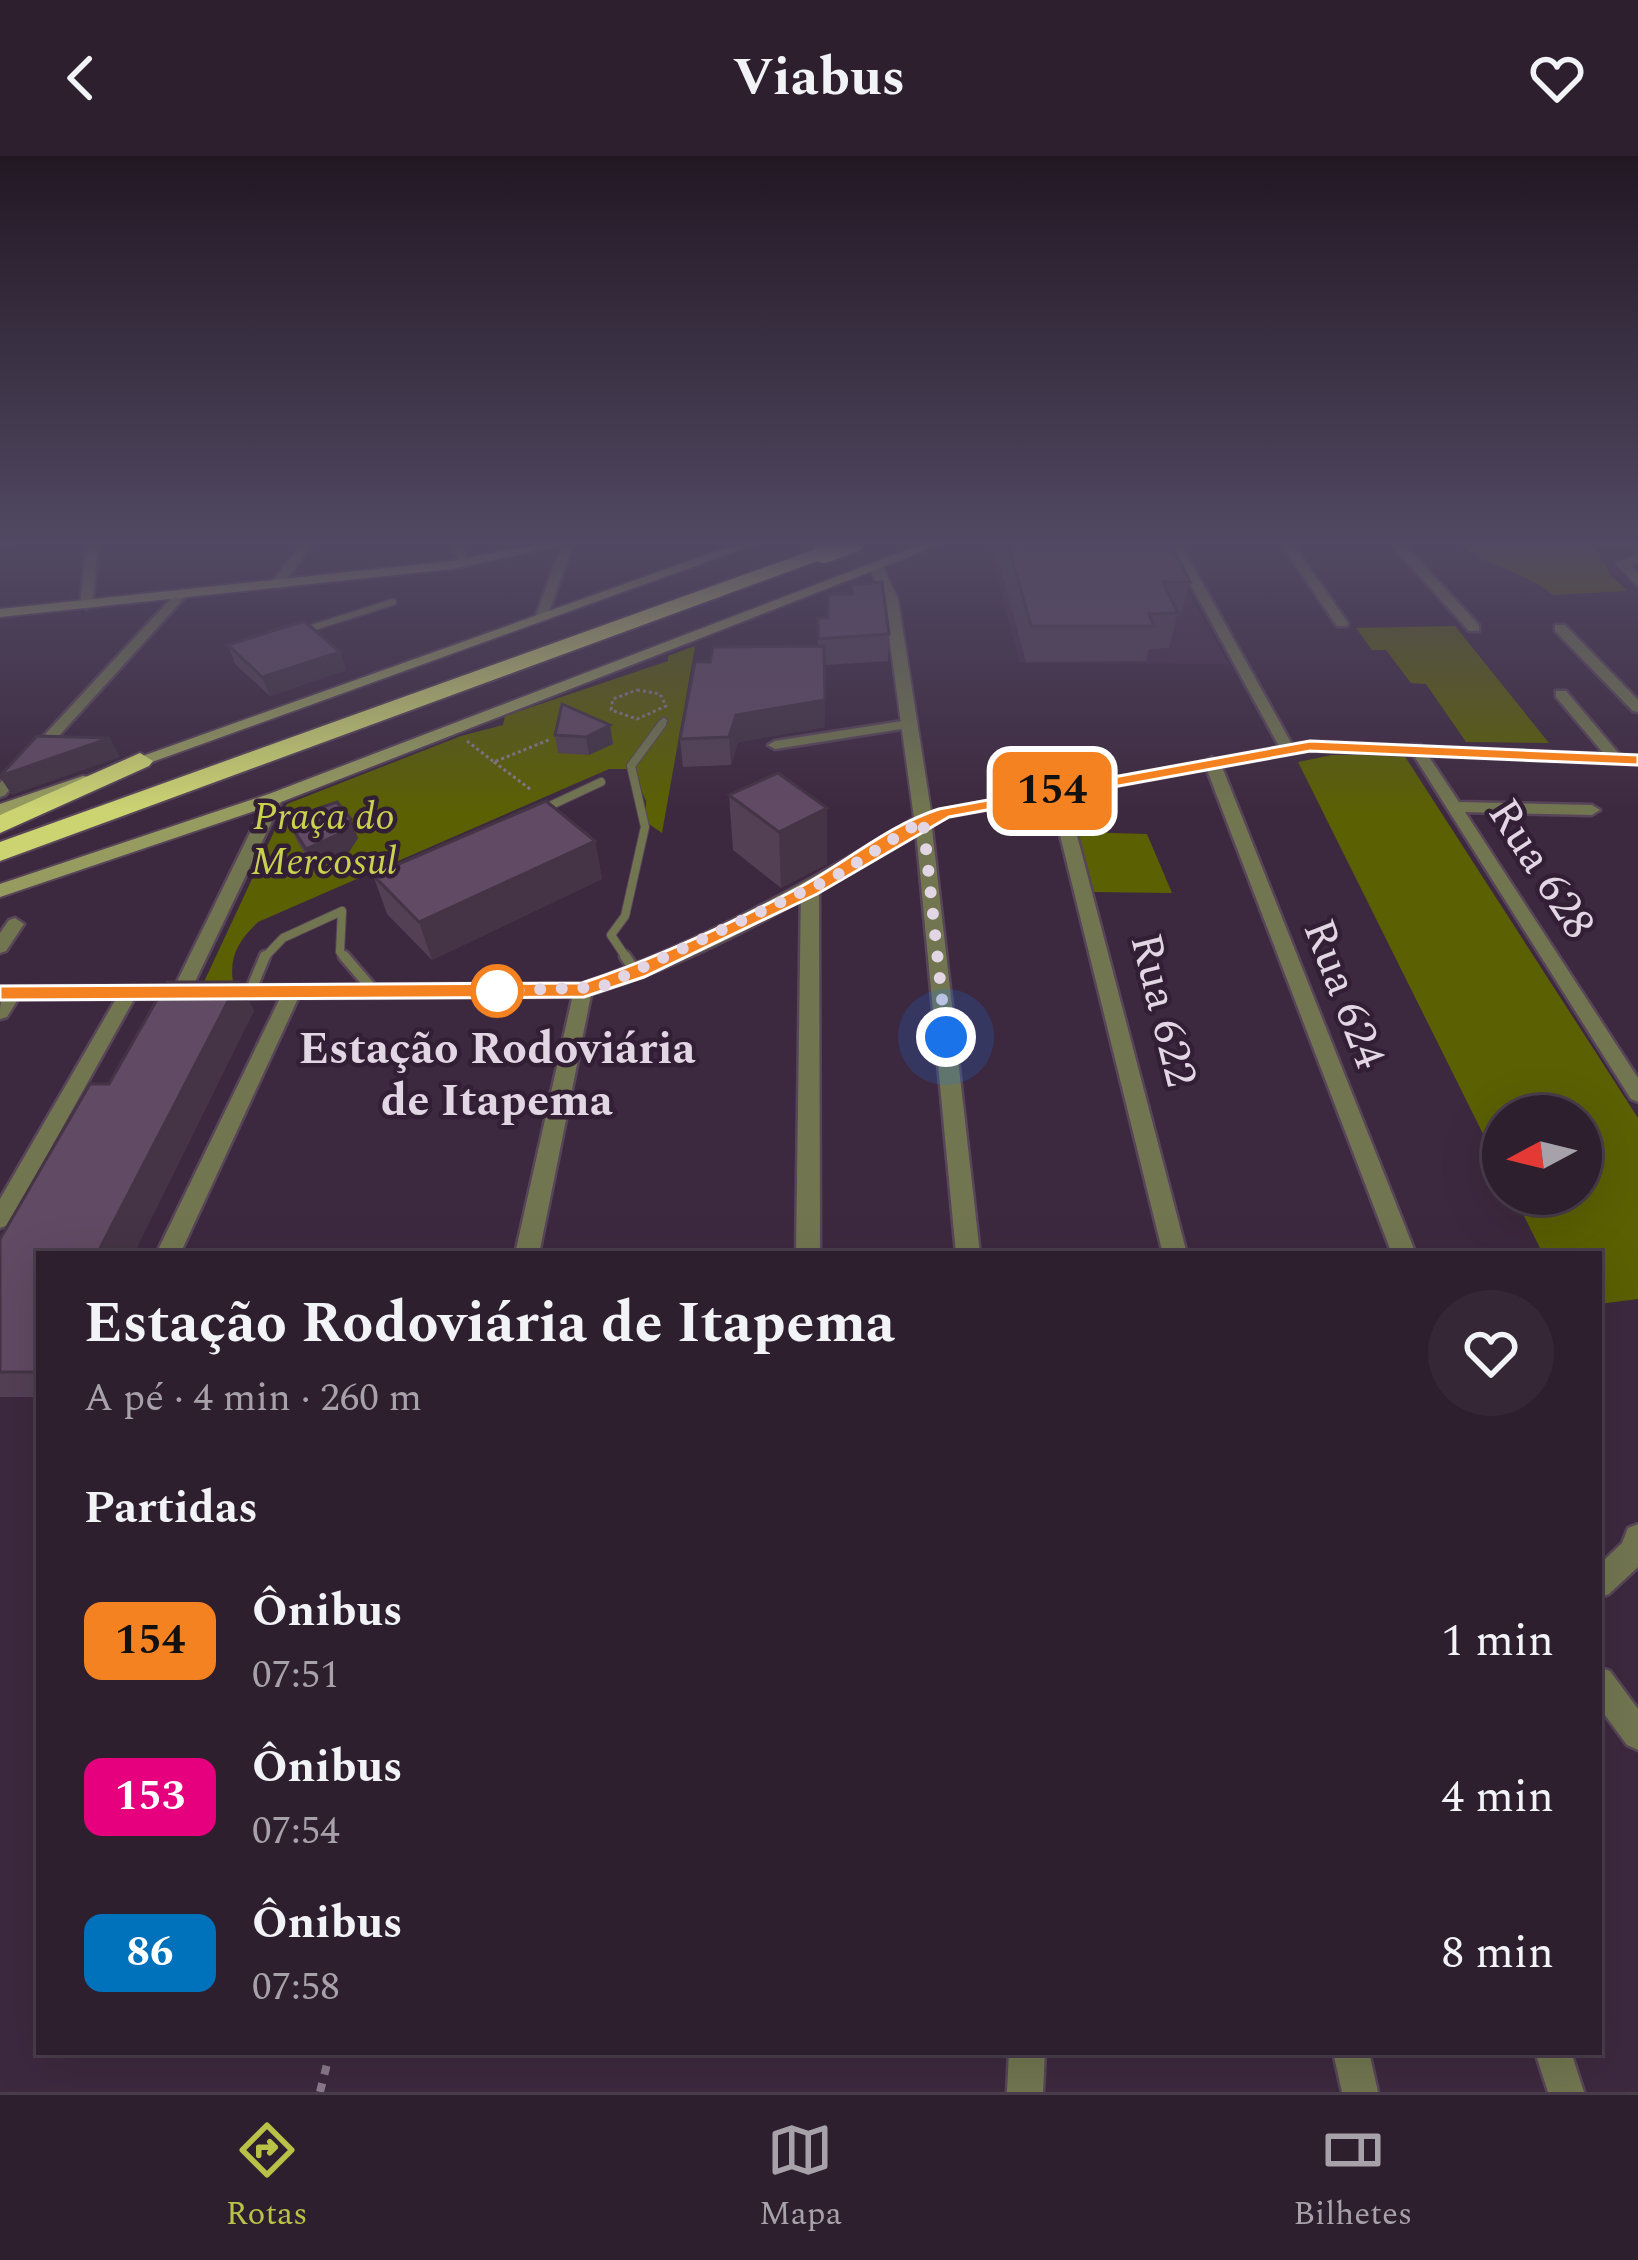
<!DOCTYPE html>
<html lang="pt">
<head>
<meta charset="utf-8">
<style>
  :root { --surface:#2e1f2f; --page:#362737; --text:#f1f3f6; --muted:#a7a2aa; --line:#493d4b; --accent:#b9c146 }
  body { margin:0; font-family:Spectral,serif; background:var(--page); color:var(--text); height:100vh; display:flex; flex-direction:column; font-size:45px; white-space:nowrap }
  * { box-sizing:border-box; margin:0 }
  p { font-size:39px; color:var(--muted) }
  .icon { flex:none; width:66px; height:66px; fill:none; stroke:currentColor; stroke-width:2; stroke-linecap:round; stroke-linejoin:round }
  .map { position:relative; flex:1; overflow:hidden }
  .side { position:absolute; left:36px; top:1095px; width:1566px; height:804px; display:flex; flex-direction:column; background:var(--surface); border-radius:0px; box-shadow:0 12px 48px #0002,0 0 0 3px var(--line) }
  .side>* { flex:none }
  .badge { padding:0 24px; border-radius:18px; font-size:42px; line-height:78px }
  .needle { width:78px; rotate:263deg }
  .buttons { position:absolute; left:1482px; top:939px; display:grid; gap:24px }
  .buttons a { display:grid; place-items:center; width:120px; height:120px; border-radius:50%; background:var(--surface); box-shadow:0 12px 48px #0002,0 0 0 3px var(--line); font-size:60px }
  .you { position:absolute; width:60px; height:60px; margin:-30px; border:9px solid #fff; border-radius:50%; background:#1a73e8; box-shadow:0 0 0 18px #1a73e833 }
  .map>.badge { position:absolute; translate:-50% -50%; box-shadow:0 0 0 6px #fff }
  h2 { padding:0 48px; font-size:45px; line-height:108px }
  .round { display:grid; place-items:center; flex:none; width:126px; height:126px; border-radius:63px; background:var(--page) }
  .headline { display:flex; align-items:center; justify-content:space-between; height:204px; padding:0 48px }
  h1 { font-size:57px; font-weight:700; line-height:90px }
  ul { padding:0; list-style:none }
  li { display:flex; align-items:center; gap:36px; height:156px; padding:0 48px }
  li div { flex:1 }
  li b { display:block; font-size:45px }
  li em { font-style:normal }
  li .badge { min-width:132px; font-weight:700; text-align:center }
  header { display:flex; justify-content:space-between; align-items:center; height:156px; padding:0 48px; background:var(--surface); font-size:54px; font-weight:700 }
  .tab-bar { display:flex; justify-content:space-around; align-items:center; height:168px; border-top:3px solid var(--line); background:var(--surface); font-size:33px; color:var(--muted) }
  .tab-bar a { display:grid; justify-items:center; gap:6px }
  .tab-bar .active { color:var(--accent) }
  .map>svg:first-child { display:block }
</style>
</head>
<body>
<header><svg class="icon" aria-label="back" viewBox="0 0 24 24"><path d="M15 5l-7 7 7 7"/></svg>Viabus<svg class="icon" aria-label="heart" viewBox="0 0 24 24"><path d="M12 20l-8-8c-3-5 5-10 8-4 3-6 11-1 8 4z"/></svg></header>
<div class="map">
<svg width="1638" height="1936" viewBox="0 0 1638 1936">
  <rect width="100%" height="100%" fill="#3d293f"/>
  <path fill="#482e4a" d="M987 385H1159L1229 508 1020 507Z"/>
  <path fill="#5b6003" d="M1456 385H1638V390L1596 392 1611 420 1628 435 1553 439C1522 413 1485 412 1456 385Z
    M1455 470 1549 587 1466 586 1426 528 1411 527 1386 494H1372L1356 472Z
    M695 490 662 677 646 666V645L631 613H609L258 766C239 784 229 800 233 826L203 828 287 648 461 580 503 569 505 560 668 505V500Z
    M1332 599H1404L1638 962V1143L1599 1148V1098H1543L1513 1038H1581V960H1503V1018L1298 606Z
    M1077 676 1147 678 1172 737 1093 736Z"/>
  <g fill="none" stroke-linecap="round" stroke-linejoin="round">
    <defs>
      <path id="service-far2" d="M299 476 393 446
        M660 571 664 565"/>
      <path id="service-far1" d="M541 654 601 626
        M263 803 283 782 342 755 340 796 346 803
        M627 803 611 779 625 760 645 671 631 610 662 568"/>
      <path id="service" d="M344 800 374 835
        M625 800 636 816
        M250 836 265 800"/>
      <path id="minor" d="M0 385H24L0 390Z
        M87 385H99L92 449 86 453 80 449Z
        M303 385H315L280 432H272L270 429Z
        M449 385H461L469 410H461Z
        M574 385 547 462 537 465 535 462 563 386Z
        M1167 385H1179L1294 592 1292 595 1280 592Z
        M1279 385H1291L1348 467 1347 470H1337Z
        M1388 385H1401L1479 469V475H1469Z
        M177 436 187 439 5 639 0 641V627Z
        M1555 469H1565L1638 544V556L1633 555 1555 475Z
        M1556 535H1566L1620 599V605H1610L1556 541Z
        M909 564 914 565V571L775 593 768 589 775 585Z
        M1411 589H1421L1459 646 1592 649 1600 654 1592 659 1465 656 1638 922V946L1631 943 1409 592Z
        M1212 601 1220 606 1416 1098H1392L1204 606Z
        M1057 629 1065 634 1187 1098H1163L1049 634Z
        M275 637 283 642 190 836 188 841H174L172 836 267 642Z
        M923 659 931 664 980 1098H956L915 664Z
        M810 728 819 733 820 1098H796L801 733Z
        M15 762 24 768 6 795 0 797V777L9 764Z
        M583 828 592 834 539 1098H515L574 834Z
        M129 830 138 836 8 1069 0 1072V1043L120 836Z
        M292 830 301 836 180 1098H156L283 836Z
        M13 831 22 837 7 861 0 863C0 849 0 835 13 831Z
        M1638 1368V1411L1609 1438 1599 1442V1409L1622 1387 1628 1372Z
        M1599 1511 1610 1515 1638 1553V1594L1627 1589 1599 1551Z
        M1009 1896H1045L1043 1936H1007Z
        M1333 1896H1369L1378 1936H1342Z
        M1535 1896H1571L1584 1936H1548Z"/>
      <path id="tertiary" d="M1638 398V406L1631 409 1638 418V431L1616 407Z
        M876 407 883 411 898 443 931 655 1310 585 1638 599V609L1310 595 949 661 929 668C822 734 705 806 583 841L0 844V830L582 827C699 787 808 726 914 662L884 443 869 411Z"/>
      <path id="secondary" d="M553 385H580L452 413 0 461V453L452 405Z
        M745 385H764L127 615 112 611Z
        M930 385H949L281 646 0 741V728L269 638Z
        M83 620 89 621V629L0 659V648Z"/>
      <path id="motorway" d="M824 390 834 396 831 400 0 705V686Z
        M140 597 153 605 149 610 0 677V659Z"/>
    </defs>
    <use href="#service-far2" stroke="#584559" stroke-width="9"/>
    <use href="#service-far1" stroke="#584559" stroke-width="10"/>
    <use href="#service" stroke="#584559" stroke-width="15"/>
    <use href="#minor" stroke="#584559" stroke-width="5"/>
    <use href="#tertiary" stroke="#584559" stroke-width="4"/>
    <use href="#secondary" stroke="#584559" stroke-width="4"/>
    <use href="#motorway" stroke="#584559" stroke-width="4"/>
    <path stroke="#8a7a8c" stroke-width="3" stroke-dasharray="3 3" stroke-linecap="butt" d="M637 534 660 538 666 550 637 563 611 554 613 543Z
      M467 585 494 606 551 583
      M494 606 530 633"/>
    <path stroke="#8a7a8c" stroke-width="8" stroke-dasharray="9 9" stroke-linecap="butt" d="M320 1936 330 1896"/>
    <use href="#service-far2" stroke="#727650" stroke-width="6"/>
    <use href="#service-far1" stroke="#727650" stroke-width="8"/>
    <use href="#service" stroke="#727650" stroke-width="10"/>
    <use href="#minor" fill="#727650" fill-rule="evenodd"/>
    <use href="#tertiary" fill="#727650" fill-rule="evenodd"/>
    <use href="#secondary" fill="#969c5f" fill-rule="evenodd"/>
    <use href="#motorway" fill="#ccd472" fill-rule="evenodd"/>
    <defs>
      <path id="motorway-bridge" d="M824 396 854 385"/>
    </defs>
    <use href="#motorway-bridge" stroke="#584559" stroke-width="26" stroke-linecap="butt"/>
    <use href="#motorway-bridge" stroke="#ccd472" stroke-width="22"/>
  </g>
  <path fill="#534055" d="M996 385H1169L1190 426 1181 460H1177L1169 492 1149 493 1146 505 1026 506 995 391Z
    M818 462 889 478 888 505 825 509V571L738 586 731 609 683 611 680 583 710 506 818 490Z
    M228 489 340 496 346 514 270 540 235 508Z
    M562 548 613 588 589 599 558 597 555 579Z
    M729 639 827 652V708L781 732 733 694Z
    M290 668 358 682 349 696 314 712 298 687Z
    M595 685 602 723 432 804 387 758 373 719Z
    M238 826 254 855 39 1098V1241H0V1083L109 928Z"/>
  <path fill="#443445" d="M477 385H526L479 394Z
    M340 496 346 514 270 540 262 521Z
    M825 544V571L738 586 731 609 729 581 736 559Z
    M610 569 613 588 589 599 586 581Z
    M110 582 120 601 12 639 0 621Z
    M827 652V708L781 732 779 676Z
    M351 663 358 682 349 696 314 712 306 693Z
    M595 685 602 723 432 804 419 766Z
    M238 826 254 855 134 1098H97Z"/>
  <path fill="#614a63" stroke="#443445" stroke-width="3" d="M1007 385H1169L1190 426H1163L1178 457 1149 458 1154 470H1031Z
    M882 426 889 478 818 483V462H828V438H852L851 429Z
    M304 465 340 496 262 521 228 489Z
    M824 490 825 544 736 559 729 581 680 583 695 506H710L713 491Z
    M562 548 610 569 586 581 555 579Z
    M37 580 110 582 0 620Z
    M778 617 827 652 779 676 729 639Z
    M546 645 595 685 419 766 373 719Z
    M337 646 351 663 341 677 306 693 290 668 299 659Z
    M167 826H238L97 1098H39V1210L36 1216H0V1083L90 928H109Z"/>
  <linearGradient id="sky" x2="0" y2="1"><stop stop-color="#221723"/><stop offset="0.59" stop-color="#514963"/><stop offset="1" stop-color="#514963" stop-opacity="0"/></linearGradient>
  <rect width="1638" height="656" fill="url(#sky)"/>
  <path fill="#f58220" stroke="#fff" stroke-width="3" d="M1310 585 1638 599V609L1310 595 949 661 817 738 644 821 584 841 0 844V830L582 827C657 802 732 767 802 730 848 705 889 669 939 653Z"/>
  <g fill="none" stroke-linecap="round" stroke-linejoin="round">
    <path stroke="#e3d6e4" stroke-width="12" stroke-dasharray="0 21.6" d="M497 835 601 831 834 721 923 664 946 881"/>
  </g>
  <circle fill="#fff" stroke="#f58220" stroke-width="6" cx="497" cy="835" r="24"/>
  <g text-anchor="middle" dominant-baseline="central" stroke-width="9" stroke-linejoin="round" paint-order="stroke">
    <g font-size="39" font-style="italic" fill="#c9d24f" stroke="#331f35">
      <text x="324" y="661">Praça do<tspan x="324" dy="45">Mercosul</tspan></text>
    </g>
    <g font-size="45" fill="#e3d6e4" stroke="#331f35">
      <text transform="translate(1541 713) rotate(57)">Rua 628</text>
      <text transform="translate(1344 838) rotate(69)">Rua 624</text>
      <text transform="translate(1163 854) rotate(76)">Rua 622</text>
    </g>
    <g font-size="45" font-weight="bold" fill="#e3d6e4" stroke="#331f35">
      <text x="497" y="893">Estação Rodoviária<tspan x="497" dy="52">de Itapema</tspan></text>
    </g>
  </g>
</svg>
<div class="buttons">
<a><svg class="needle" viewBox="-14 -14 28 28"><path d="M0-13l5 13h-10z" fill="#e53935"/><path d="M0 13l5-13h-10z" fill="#a7a2aa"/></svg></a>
</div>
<div class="you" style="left:946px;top:881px"></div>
<b class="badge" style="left:1052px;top:635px;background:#f58220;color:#111">154</b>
<section class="side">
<div class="headline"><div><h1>Estação Rodoviária de Itapema</h1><p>A pé · 4 min · 260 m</p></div><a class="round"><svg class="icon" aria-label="heart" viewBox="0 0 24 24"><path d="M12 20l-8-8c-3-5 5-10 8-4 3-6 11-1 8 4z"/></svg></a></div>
<h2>Partidas</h2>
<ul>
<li><span class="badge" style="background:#f58220;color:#111">154</span><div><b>Ônibus</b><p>07:51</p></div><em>1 min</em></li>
<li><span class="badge" style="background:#e6007e;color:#fff">153</span><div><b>Ônibus</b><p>07:54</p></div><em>4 min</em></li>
<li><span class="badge" style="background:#0072bc;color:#fff">86</span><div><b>Ônibus</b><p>07:58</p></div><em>8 min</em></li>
</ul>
</section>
</div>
<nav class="tab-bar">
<a class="active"><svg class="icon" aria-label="directions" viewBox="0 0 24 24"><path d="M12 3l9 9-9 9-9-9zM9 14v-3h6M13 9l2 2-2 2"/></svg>Rotas</a>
<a><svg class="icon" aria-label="map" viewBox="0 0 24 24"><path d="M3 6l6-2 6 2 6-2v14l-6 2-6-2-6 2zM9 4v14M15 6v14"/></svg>Mapa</a>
<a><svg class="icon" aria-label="tickets" viewBox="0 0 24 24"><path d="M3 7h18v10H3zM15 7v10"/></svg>Bilhetes</a>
</nav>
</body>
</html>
